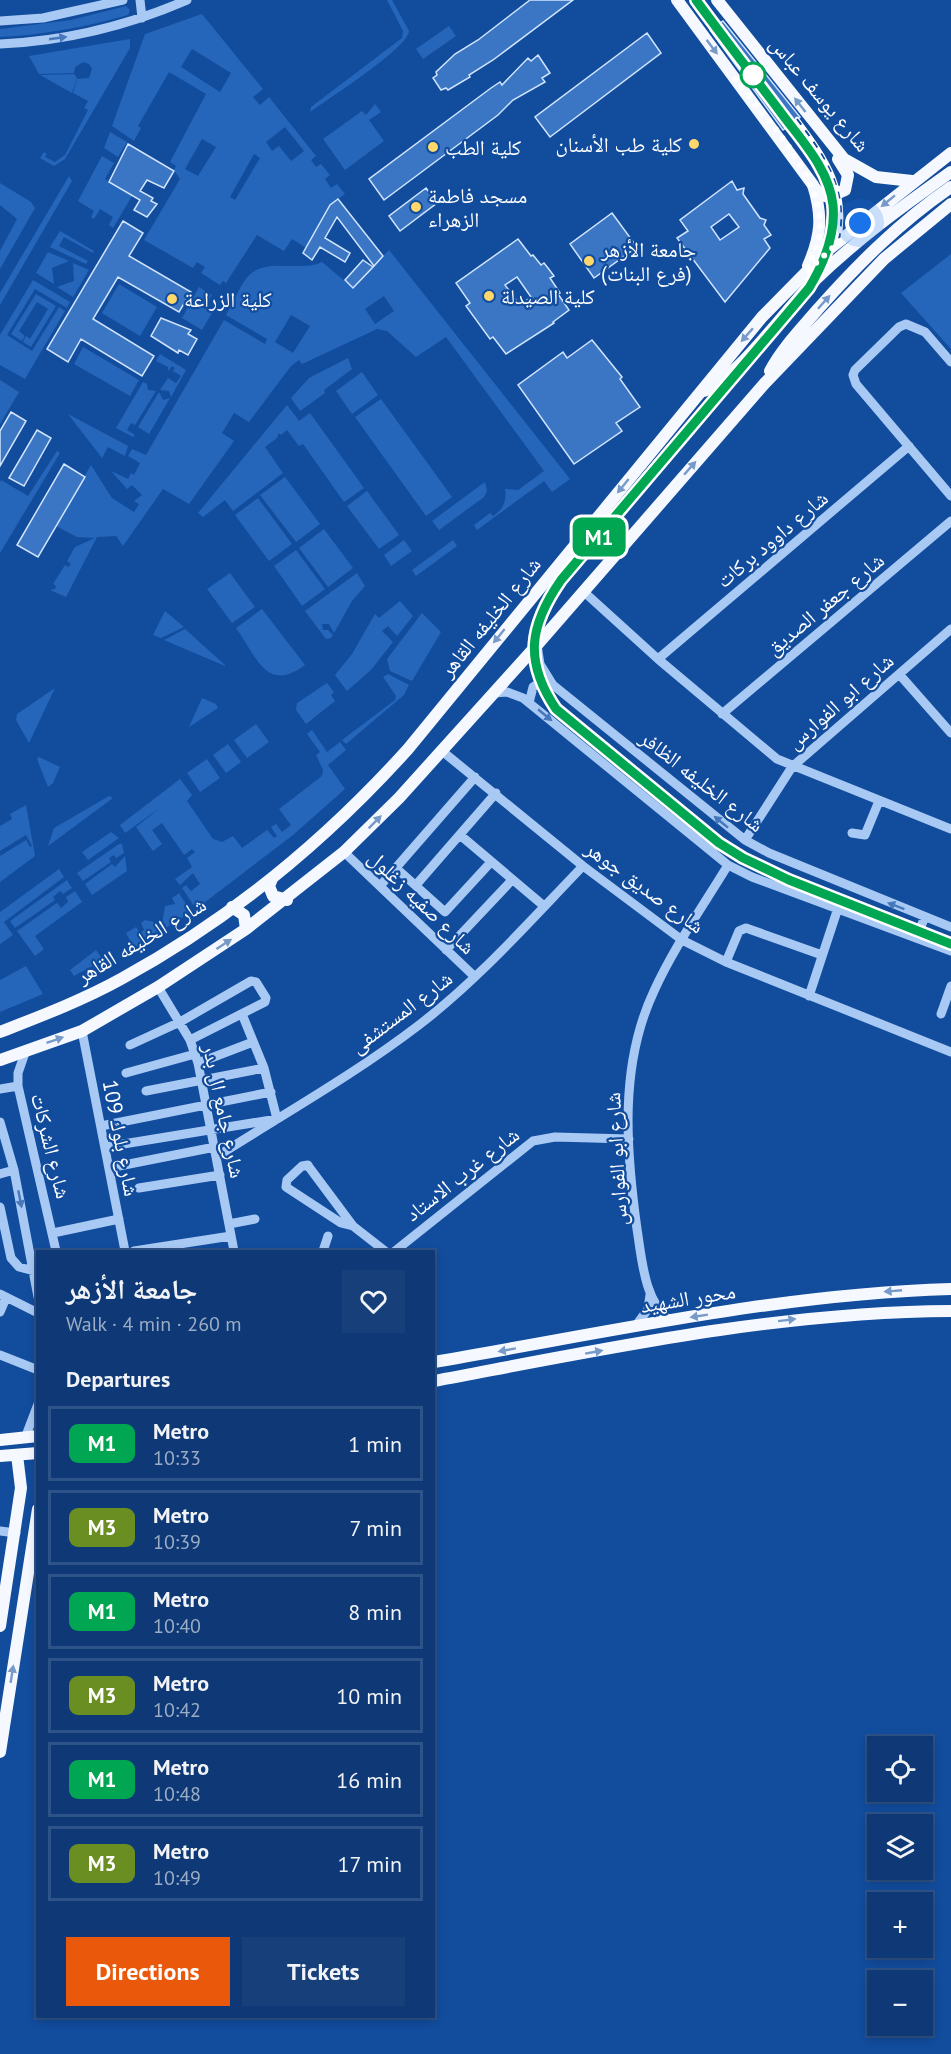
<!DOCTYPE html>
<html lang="en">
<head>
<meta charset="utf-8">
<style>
  :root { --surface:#0e3976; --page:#17407b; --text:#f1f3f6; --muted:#9bacc5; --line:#2e5388; --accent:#ea580c }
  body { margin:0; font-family:"PT Sans","Noto Naskh Arabic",sans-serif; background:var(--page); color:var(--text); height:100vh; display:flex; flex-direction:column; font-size:22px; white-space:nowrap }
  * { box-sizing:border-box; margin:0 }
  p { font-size:20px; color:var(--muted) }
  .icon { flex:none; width:33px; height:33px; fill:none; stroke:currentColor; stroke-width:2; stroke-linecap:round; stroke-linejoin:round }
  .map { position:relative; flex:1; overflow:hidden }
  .panel { position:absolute; left:36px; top:1250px; width:399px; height:768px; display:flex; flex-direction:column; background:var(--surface); border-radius:0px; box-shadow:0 3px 9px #0003,0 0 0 2px var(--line) }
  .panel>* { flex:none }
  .badge { padding:0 12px; border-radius:9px; font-size:21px; line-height:39px }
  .controls { position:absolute; left:867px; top:1736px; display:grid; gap:12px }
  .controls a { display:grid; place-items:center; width:66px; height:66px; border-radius:0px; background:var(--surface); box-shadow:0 3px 9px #0003,0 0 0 2px var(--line); font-size:30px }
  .you { position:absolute; width:30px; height:30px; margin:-15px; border:4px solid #fff; border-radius:50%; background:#1a73e8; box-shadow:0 0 0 9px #1a73e833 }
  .map>.badge { position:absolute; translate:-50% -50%; box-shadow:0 0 0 3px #fff }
  h2 { padding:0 30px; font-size:22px; line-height:54px }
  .round { display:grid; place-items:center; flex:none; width:63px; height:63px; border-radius:0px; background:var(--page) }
  .overview { display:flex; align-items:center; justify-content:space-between; height:102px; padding:0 30px }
  h1 { font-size:28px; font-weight:700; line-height:45px }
  .primary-button { display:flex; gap:12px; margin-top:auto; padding:12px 30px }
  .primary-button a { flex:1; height:69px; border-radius:0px; background:var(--accent); color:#fff; font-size:24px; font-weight:700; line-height:69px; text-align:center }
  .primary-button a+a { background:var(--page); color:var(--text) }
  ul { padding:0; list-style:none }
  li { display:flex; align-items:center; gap:18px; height:75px; margin:0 12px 9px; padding:0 18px; border:3px solid var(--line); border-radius:0px }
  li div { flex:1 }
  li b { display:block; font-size:22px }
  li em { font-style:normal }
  li .badge { min-width:66px; font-weight:700; text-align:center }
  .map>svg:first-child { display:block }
</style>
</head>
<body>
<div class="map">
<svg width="951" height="2054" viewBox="0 0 951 2054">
  <rect width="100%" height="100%" fill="#124c9d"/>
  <path fill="#2566bb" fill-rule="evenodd" d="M387 0H392L409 31C408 48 328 99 310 112L311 107 402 38 403 31Z
    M126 6 130 10 128 15C86 27 43 35 0 37V29L71 20Z
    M202 14 263 89 253 97 260 105 269 97 316 156 311 160 316 167 321 164 330 175 325 179 331 188 337 184 345 194 330 205 306 248 292 239 284 251 257 235 226 283 223 281 220 285 201 273 205 267 197 262 193 268 144 240 180 179 174 170 176 166 170 162 206 94 169 72 138 126 141 128 134 141 112 126 145 34ZM192 49 231 73 220 92 181 67ZM285 127 304 151 291 161 279 146 272 151 266 142ZM202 139 216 147 198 176 185 169ZM254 154 260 158 235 200 230 197Z
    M449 26 456 36 423 59 416 49Z
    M130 39V48L65 159 54 166 40 158 44 152 47 154 45 157 55 162 65 155 88 110 84 108 88 101 73 93 77 79 89 78 92 69 89 64 83 62 75 67 74 73 39 74 29 56Z
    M74 74 77 78 72 93 40 75Z
    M375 104 381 112 369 120 384 141 345 170 323 139 362 111 366 115Z
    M110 132 127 142 118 157 104 148Z
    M102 156 114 163 105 179 132 196 113 228 109 225 113 217 100 209 94 219 91 217 94 211 78 201Z
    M69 176 72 181 0 305V293Z
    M0 183 31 202 35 208 0 269V251L17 219 0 205Z
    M60 231 94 251 93 253 64 237 59 246 88 261 86 264 50 247Z
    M389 250 570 479 552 492 544 481 477 530 474 525 490 513 493 516C503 510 507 501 505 489L518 490 544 471 446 337 416 357 387 331 377 329 302 364 299 360 291 366 249 422 234 413 222 433 234 441 189 504 163 489 123 546 116 536 97 537 66 597 50 590 55 589 56 586 53 584 65 565 68 567 71 564 67 561 75 547 95 538 77 537 56 526 91 465 112 498 134 512 139 504 134 501 142 495 132 485 127 489 111 471 128 479 131 473 134 475 140 463 128 456 132 449 146 455 224 320 265 344 267 339 226 315C246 280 244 263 289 266 301 266 311 267 322 262L353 288ZM384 296 394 311 375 324 365 309ZM291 315 310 326 293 353 275 342Z
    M48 252 69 261 52 268 54 284 36 273Z
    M951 254V349L901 293Z
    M73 263 89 270 73 297 57 287 74 281Z
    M33 280 70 302 67 308 35 289 7 335 32 351 59 307 65 311 25 379 0 365V335Z
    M119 284 157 307 140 336 102 313Z
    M199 287 212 295 207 304 208 310 212 313 202 330 182 318Z
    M36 294 56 306 31 347 23 342 26 336 30 339 48 309 37 302 19 331 25 336 22 341 11 334Z
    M83 347 139 380 130 396 74 364Z
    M160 354 186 370 171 397 169 391 160 390 168 378 176 383 181 376 173 371 175 368 172 366 168 371V367L156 361Z
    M348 358 352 369 324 390 325 393 300 411 291 398 309 378Z
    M362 372 378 395 352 414 336 391Z
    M0 380 19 392 0 424Z
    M143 382 147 384 148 390 156 391 135 425 131 423 127 430 135 435 133 437 116 428Z
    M159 392 163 400 170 398 149 434 138 427Z
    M381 399 452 497 426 516 355 417Z
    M287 405 299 421 310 413 364 488 344 502 303 444 299 446 287 430 281 435 279 433 277 438 265 447 283 473 233 511 225 500 203 517 198 513Z
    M68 414 128 446 125 456 108 447 102 458Z
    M57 451 60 453 0 553V483L1 480 28 496Z
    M285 477 320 524 296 542 260 495Z
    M485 482 487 491 484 497 439 530 432 521Z
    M367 491 399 535 379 549 347 506Z
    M258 498 292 544 269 561 235 515Z
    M324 529 353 568 328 587 299 548Z
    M404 540 412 551 391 566 384 555Z
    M453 540 457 546 416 576 412 570Z
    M296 550 325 589 302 606 274 566Z
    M230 573 255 607 232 623 207 589Z
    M357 573 365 586 352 601 334 633 329 624H322L323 630H328L333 635 331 638 326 639 305 611Z
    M400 601 413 616 397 636 388 626 382 631 393 642 371 670 347 691 335 675 352 654 375 614 379 618Z
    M262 609 305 665C266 694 257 657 236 628Z
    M165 611 184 627 161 638 153 635Z
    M422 613 441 632 412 681 390 671 387 659Z
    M185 629 225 665V666L164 640Z
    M388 674 409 685 404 695 346 744 342 740 395 700 396 696 383 677Z
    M327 683 334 692 331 695 335 701 306 724 296 710 297 703Z
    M55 688 29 743 16 720 17 714Z
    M202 698 216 704 218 708 189 727Z
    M256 724 269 742 247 758 234 740Z
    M312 730 327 752 340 742 346 750 328 765 345 789 293 835 196 909 182 888 186 885 191 891 200 884 193 873 180 885 175 879 192 867 187 858 195 852 192 849 184 855 162 823 152 830 162 844 153 851 136 827 161 807 125 833 120 825 180 779 192 795 187 801 213 839 222 842 233 836 242 848 267 830 274 838 277 836 271 827 276 824 282 832 291 825 279 809 322 776 323 770 316 755 320 752 307 734Z
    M228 744 241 762 226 773 213 755Z
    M39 757 60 767 53 783 48 787 37 759Z
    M207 759 220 778 200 792 187 773Z
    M109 796 113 798 48 846 54 828Z
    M26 805 35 856 0 882V856L26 840 30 847 32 846 26 835 0 851V826L12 819 10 814Z
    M111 832 119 838 88 860 82 852Z
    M119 844H122L124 853 116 858 114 855 109 858 111 862 83 881 77 873Z
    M125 856 127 871 92 895 85 884 112 864 115 867Z
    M59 869 64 877 4 922 13 935 0 944V912Z
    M67 880 72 888 63 894 60 891 53 897 55 900 15 928 10 921Z
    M75 891 82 902 35 936 44 949 35 956 17 931 57 903 61 908 68 902 66 897Z
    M179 893 191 912 134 948 126 933 136 927 140 933 144 930 141 923 145 920 162 924 165 906 175 904 172 898Z
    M96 950 103 960 74 976 70 970Z
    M26 966 43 994 0 1012V980Z"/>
  <path fill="#3b76c4" stroke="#d1e4fe" stroke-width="1.5" fill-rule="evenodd" d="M530 0H573L493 60 469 75 470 77 448 90 446 88 441 90 433 78 437 75 436 72 455 54 478 40Z
    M723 21 800 117 783 130 710 30Z
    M647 33 661 53 550 137 535 117Z
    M538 55 550 73 542 78 545 82 513 100 498 115 384 200 369 179 491 88 500 82 502 85 528 58 531 61Z
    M128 144 174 171 164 188 147 180 140 191 153 198 151 201 157 204 147 217 134 210 140 200 109 182Z
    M732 181 737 190 744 188 743 194 760 218 766 220 764 225 771 235 764 239 770 248 725 302 677 238 688 231 680 220ZM729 214 739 227 720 240 711 227Z
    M426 188 437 203 400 231 389 216Z
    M338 199 383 256 374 266 337 217 325 238 350 253 345 262 320 247 312 260 303 253 330 205Z
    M612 213 637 247 594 278 570 244Z
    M123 221 143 233 129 256 191 292 179 312 118 277 93 319 154 356 142 376 81 339 68 362 47 349Z
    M518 239 531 256 533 255 541 265 544 263 548 268 554 276 550 278 560 293 558 294 569 310 553 322 554 323 506 354 493 337 490 339 466 306 470 303 456 283ZM517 277 531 297 520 305 505 285Z
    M363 260 373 267 353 288 345 280Z
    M161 318 191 330 188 334 197 339 188 355 179 350 178 353 151 336Z
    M592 340 622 377 620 379 640 407 616 423 622 431 574 464 518 385 563 352 567 358Z
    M11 412 26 421 0 466V431Z
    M37 430 51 438 24 486 9 478Z
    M64 464 85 477 38 557 17 545Z"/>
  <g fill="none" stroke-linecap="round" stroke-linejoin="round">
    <path stroke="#a8c9f4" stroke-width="9" d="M140 0 142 18
      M0 21 43 18 123 0
      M0 44C66 41 127 26 187 0
      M951 362 925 332 906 324 899 327 855 370 853 375 856 384 951 496
      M583 591 658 659 777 759 951 829
      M537 645 540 664 553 685 745 840 769 853 951 927
      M658 659 909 446
      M899 674 951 733
      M494 693 507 692 523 698 728 865 752 877 951 951
      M529 703 533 687 547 679
      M722 714 951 521
      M442 751 583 866 682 940 726 962 951 1052
      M852 833 865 835 879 801
      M460 835 544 906
      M745 840 792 767 951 629
      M344 852 475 977
      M396 868 445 912 491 862
      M416 885 496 793
      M380 886 475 777
      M916 938 925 917
      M446 950 512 880
      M726 962 739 931 746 928 822 955
      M158 987 190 1040 198 1063 234 1251
      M809 996 838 908
      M941 1014 951 986
      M82 1031 125 1251
      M130 1045 180 1022 251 981 256 982 266 998 265 1002 190 1040
      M26 1050 18 1073V1086L56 1251
      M198 1063 253 1042
      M126 1073 195 1054
      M0 1089 18 1086
      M146 1091 264 1068
      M0 1122 14 1170 38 1297
      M101 1126 271 1092
      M105 1147 277 1119 264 1068 242 1014
      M216 1157C284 1114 355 1074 419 1025 479 979 530 921 583 866
      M308 1165 309 1167 353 1226 341 1223 286 1187 287 1180 302 1166Z
      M109 1168 215 1147
      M0 1174 14 1170
      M139 1188 220 1175
      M0 1207 11 1258 19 1267 34 1271
      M229 1224 255 1219
      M353 1226 385 1251
      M53 1233 119 1219
      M134 1251 231 1236
      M323 1251 328 1236
      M395 1251 533 1141 555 1137 629 1139
      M0 1294 38 1313
      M0 1312 6 1298
      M670 1321C644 1300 642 1260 637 1229 626 1150 619 1065 654 991 674 947 703 906 728 865
      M635 1327 648 1309 650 1295
      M0 1355 38 1370
      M25 1438 38 1404
      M0 1531 16 1533"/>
    <path stroke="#f5f9ff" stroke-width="12" d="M677 0 813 185C823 217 821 236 808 266
      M717 0 844 159 876 177 912 181
      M813 186 821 195 829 197 845 190 848 175 838 159
      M770 371C783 347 801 329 818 309 859 263 900 222 951 187
      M704 391C738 378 786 309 814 281 856 240 903 206 951 172
      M272 879 269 886 273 896 287 900
      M232 907 244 915 246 929
      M0 1032C41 1016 83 1000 121 979 229 920 326 840 408 749L762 317 828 250 951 153
      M0 1060 82 1031 158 987 246 929 344 852 399 798 537 645 765 383 884 259 951 204
      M434 1362C605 1333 777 1294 951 1289
      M434 1381C604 1349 776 1312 951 1311
      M0 1440 38 1436
      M0 1456 38 1453
      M0 1626 21 1488 17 1455
      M0 1752 38 1509"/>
    <defs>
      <path id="rail" d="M696 0 715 26
        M797 119C827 159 850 193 838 244
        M789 125 821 170 833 204 830 240 819 272 785 318 561 580C529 627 524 661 556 709L695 824 743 858 789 880 951 944"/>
    </defs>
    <use href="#rail" stroke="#fff" stroke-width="4.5"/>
    <use href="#rail" stroke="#124c9d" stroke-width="2" stroke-dasharray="7" stroke-linecap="butt"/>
  </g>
  <defs><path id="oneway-solid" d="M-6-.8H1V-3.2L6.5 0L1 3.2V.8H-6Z" transform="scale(1.5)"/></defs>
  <g fill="#4678bb">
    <use href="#oneway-solid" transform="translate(58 38) rotate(-8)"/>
    <use href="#oneway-solid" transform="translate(545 715) rotate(40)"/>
    <use href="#oneway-solid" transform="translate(721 822) rotate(-141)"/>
    <use href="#oneway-solid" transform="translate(896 906) rotate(-159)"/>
    <use href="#oneway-solid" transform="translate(20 1199) rotate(79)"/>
  </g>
  <g fill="#789ac9">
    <use href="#oneway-solid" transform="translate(712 47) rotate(53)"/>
    <use href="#oneway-solid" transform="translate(800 105) rotate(-128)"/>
    <use href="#oneway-solid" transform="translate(888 201) rotate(141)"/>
    <use href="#oneway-solid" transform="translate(824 302) rotate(-48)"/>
    <use href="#oneway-solid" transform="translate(747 335) rotate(131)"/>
    <use href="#oneway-solid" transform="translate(690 468) rotate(-49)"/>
    <use href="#oneway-solid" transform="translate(623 486) rotate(129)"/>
    <use href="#oneway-solid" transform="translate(499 636) rotate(129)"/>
    <use href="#oneway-solid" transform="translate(375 822) rotate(-45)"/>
    <use href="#oneway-solid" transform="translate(224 944) rotate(-33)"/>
    <use href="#oneway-solid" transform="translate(55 1040) rotate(-19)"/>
    <use href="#oneway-solid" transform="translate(893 1291) rotate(175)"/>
    <use href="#oneway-solid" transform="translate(699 1316) rotate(171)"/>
    <use href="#oneway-solid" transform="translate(787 1320) rotate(-7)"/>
    <use href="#oneway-solid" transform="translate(507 1350) rotate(170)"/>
    <use href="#oneway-solid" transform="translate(594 1352) rotate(-10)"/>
    <use href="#oneway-solid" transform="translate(12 1674) rotate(-81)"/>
  </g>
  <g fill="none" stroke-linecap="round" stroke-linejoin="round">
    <defs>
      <path id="line" d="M696 0C723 37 751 73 779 110 800 139 829 168 833 205 836 235 824 263 809 288L561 580C529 626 524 661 556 709L719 843 743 858 789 880 951 944"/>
    </defs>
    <use href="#line" stroke="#fff" stroke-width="14"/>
    <use href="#line" stroke="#00a651" stroke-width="9"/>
    <path stroke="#fff" stroke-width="6" stroke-dasharray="0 10.8" d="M753 75 734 77C767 121 829 181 819 239 817 250 809 262 805 273L860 223"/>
  </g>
  <circle fill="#fff" stroke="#00a651" stroke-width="3" cx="753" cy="75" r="12"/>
  <g fill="#ffd76b" stroke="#124c9d" stroke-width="2">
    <circle cx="694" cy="144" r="6"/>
    <circle cx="433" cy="147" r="6"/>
    <circle cx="416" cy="207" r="6"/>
    <circle cx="589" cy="261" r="6"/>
    <circle cx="489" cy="296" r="6"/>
    <circle cx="172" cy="299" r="6"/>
  </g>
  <g text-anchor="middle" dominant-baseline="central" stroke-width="4.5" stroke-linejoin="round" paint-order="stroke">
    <g font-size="21" fill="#fff" stroke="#124c9d">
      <text transform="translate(820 94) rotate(50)">شارع يوسف عباس</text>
      <text transform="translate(772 539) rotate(-40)">شارع داوود بركات</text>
      <text transform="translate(825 604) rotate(-40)">شارع جعفر الصديق</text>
      <text transform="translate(490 617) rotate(-51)">شارع الخليفه القاهر</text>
      <text transform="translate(840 701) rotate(-41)">شارع ابو الفوارس</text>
      <text transform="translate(702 781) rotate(38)">شارع الخليفه الظافر</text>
      <text transform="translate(645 887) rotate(36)">شارع صديق جوهر</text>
      <text transform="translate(422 902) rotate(44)">شارع صفيه زغلول</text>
      <text transform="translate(141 940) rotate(-31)">شارع الخليفه القاهر</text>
      <text transform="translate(401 1012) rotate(-37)">شارع المستشفى</text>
      <text transform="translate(224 1111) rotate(78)">شارع جامع ال بدر</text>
      <text transform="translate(121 1138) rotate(79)">شارع بلوك 109</text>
      <text transform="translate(51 1146) rotate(76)">شارع الشركات</text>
      <text transform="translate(616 1159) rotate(-93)">شارع ابو الفوارس</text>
      <text transform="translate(462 1174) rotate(-38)">شارع غرب الاستاد</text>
      <text transform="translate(688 1298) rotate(-9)">محور الشهيد</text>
    </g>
    <g font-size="21" fill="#fff" stroke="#124c9d" text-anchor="start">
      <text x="682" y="144" text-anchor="end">كلية طب الأسنان</text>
      <text x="445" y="147">كلية الطب</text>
      <text x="428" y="195">مسجد فاطمة<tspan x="428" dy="24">الزهراء</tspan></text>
      <text x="601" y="249">جامعة الأزهر<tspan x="601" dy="24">(فرع البنات)</tspan></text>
      <text x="501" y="296">كلية الصيدلة</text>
      <text x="184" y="299">كلية الزراعة</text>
    </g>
  </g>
</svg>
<div class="controls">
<a><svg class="icon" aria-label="locate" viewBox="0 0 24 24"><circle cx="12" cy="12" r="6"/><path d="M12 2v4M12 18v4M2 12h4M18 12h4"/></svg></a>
<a><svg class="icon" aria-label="layers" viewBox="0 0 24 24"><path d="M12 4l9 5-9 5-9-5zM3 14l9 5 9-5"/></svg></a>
<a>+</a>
<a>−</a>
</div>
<div class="you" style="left:860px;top:223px"></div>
<b class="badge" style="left:599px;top:537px;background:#00a651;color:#fff">M1</b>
<section class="panel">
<div class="overview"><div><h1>جامعة الأزهر</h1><p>Walk · 4 min · 260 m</p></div><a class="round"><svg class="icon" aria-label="heart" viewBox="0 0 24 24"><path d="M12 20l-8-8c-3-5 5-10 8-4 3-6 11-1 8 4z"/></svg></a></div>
<h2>Departures</h2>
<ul>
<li><span class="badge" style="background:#00a651;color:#fff">M1</span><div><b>Metro</b><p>10:33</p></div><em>1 min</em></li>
<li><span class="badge" style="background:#6b8e23;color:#fff">M3</span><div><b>Metro</b><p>10:39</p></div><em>7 min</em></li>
<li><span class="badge" style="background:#00a651;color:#fff">M1</span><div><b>Metro</b><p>10:40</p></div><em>8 min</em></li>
<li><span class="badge" style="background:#6b8e23;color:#fff">M3</span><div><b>Metro</b><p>10:42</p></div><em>10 min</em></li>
<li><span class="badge" style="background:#00a651;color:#fff">M1</span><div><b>Metro</b><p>10:48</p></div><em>16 min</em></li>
<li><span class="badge" style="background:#6b8e23;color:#fff">M3</span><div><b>Metro</b><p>10:49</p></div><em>17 min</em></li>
</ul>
<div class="primary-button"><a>Directions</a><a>Tickets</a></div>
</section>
</div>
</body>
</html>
